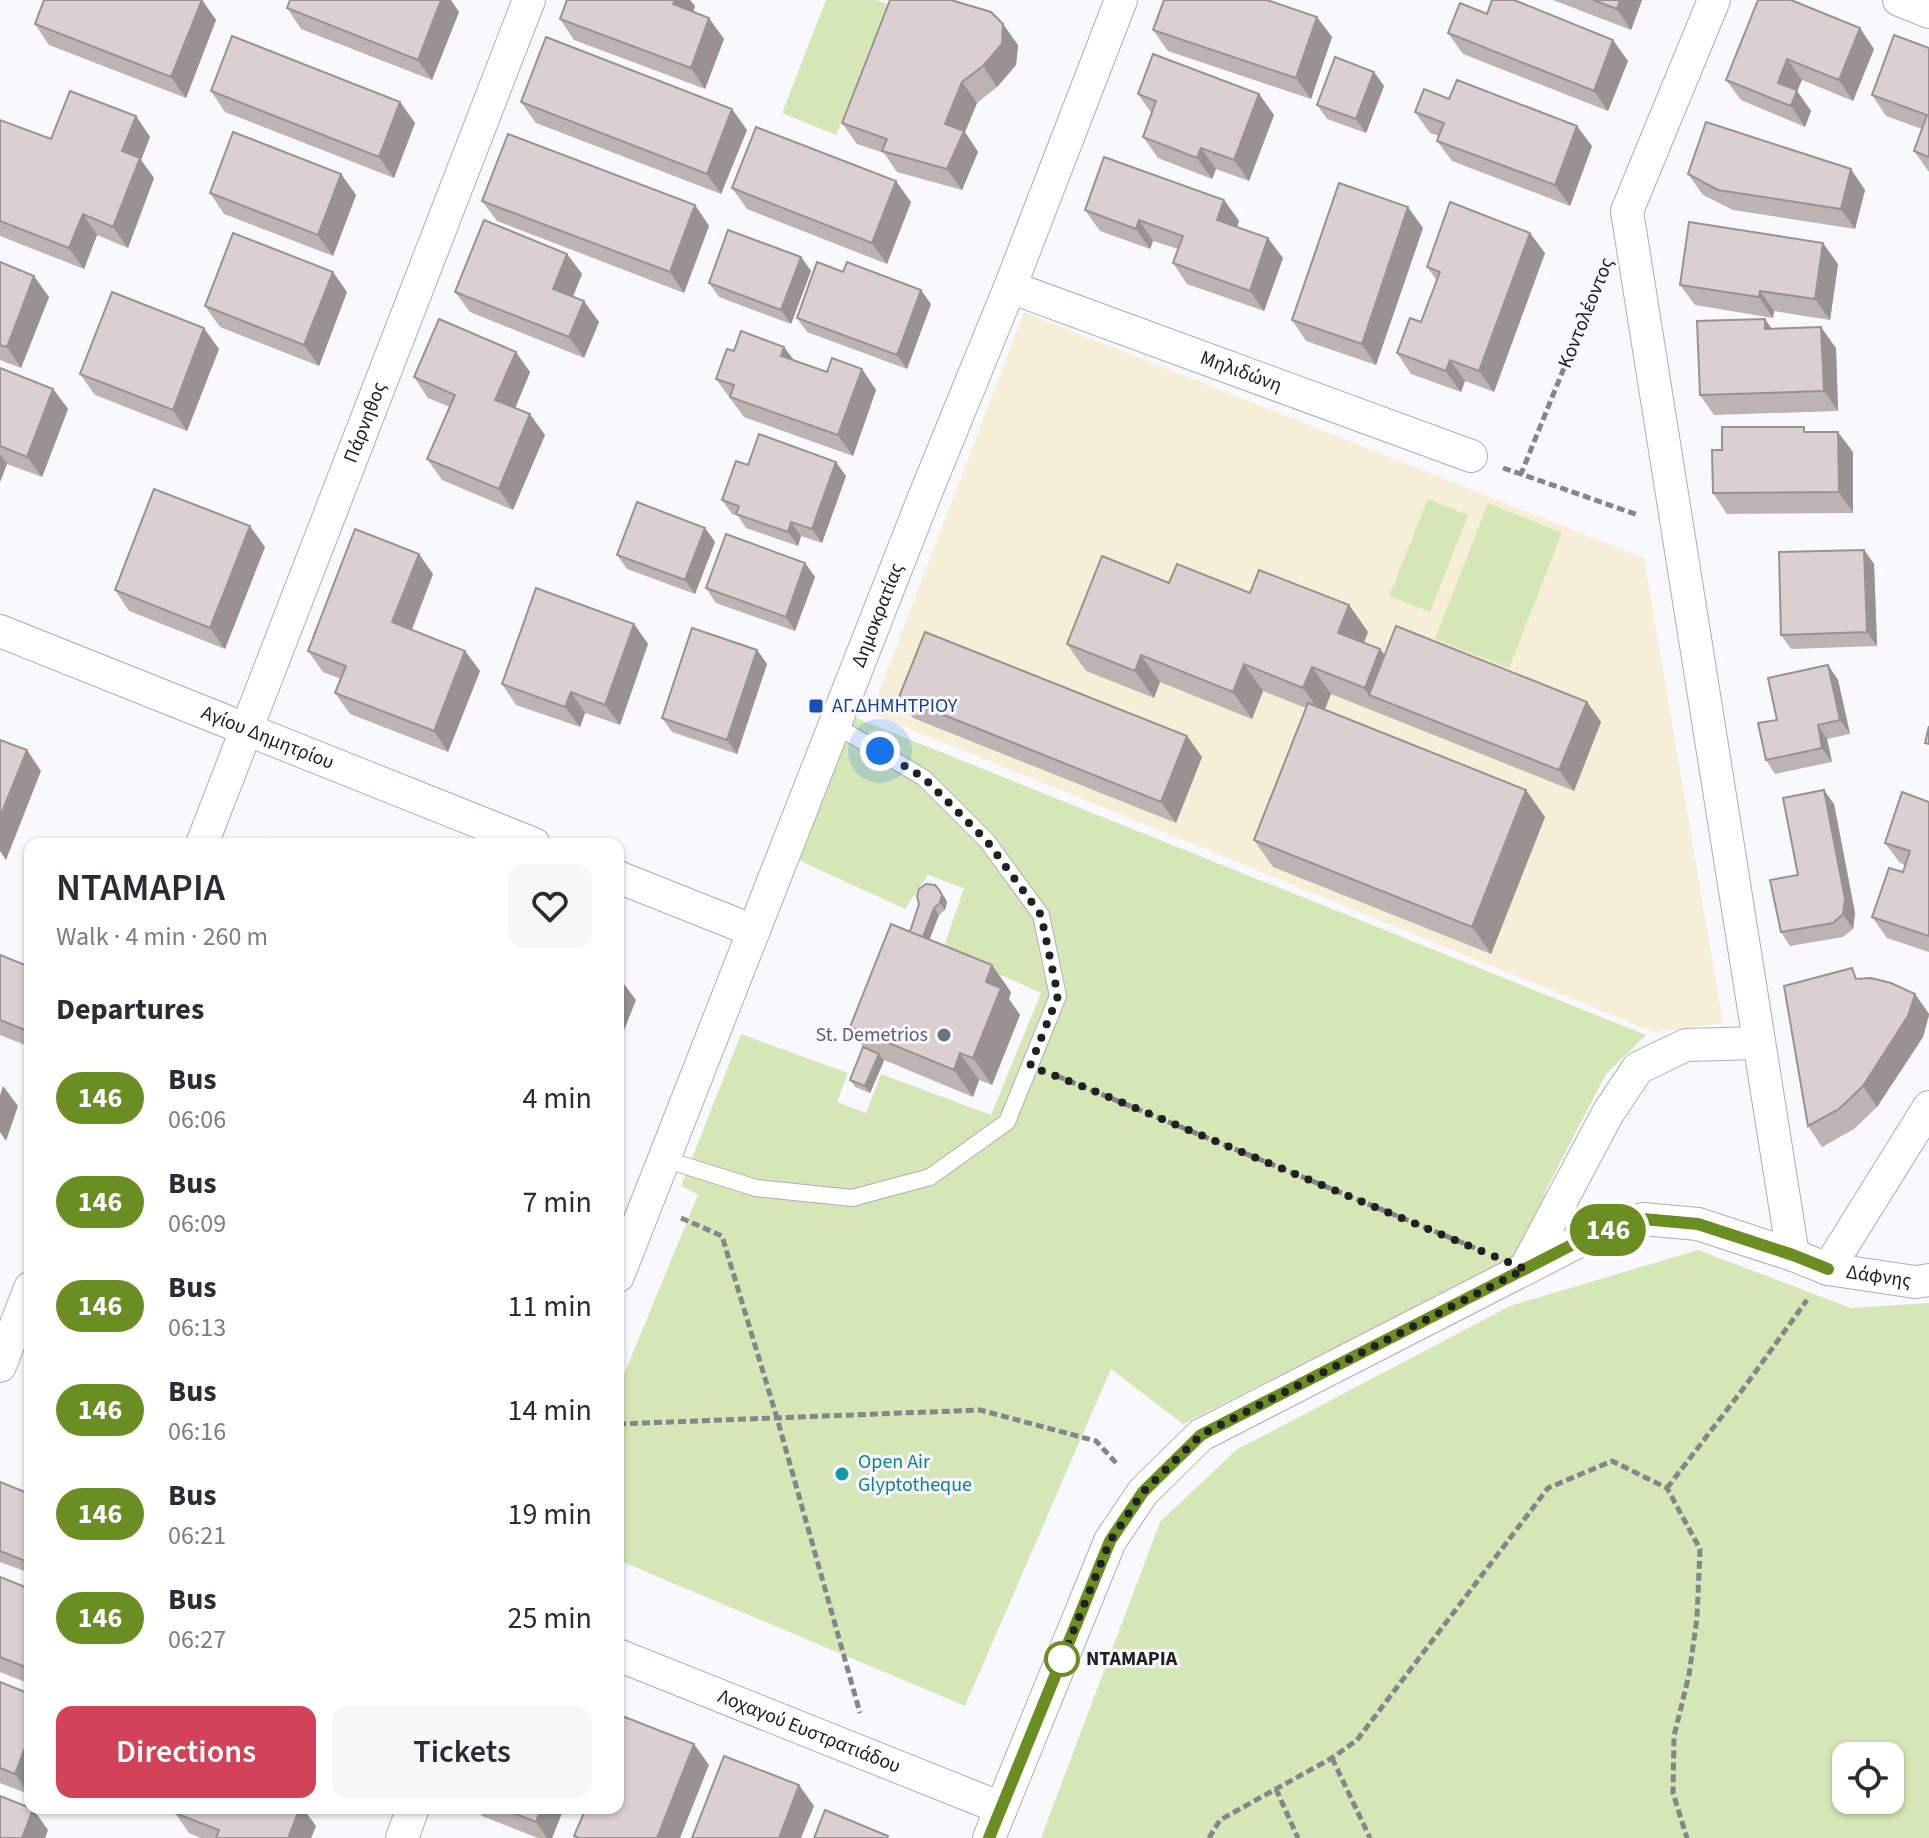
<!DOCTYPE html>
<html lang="en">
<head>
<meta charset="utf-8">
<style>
  :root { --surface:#fff; --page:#f7f7f7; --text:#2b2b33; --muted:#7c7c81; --accent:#d24259 }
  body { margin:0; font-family:"Source Sans 3",sans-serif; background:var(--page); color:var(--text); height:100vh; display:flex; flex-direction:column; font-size:30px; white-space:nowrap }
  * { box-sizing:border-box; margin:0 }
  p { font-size:26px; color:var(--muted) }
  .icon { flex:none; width:44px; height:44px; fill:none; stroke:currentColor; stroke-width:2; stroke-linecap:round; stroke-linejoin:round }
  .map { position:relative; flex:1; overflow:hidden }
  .panel { position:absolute; left:24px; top:838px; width:600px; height:976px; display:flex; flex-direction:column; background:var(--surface); border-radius:16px; box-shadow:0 2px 6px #0004 }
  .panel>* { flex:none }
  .badge { padding:0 16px; border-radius:26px; font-size:28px; line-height:52px }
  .tools { position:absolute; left:1832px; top:1742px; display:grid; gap:16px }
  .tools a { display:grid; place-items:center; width:72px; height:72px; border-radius:16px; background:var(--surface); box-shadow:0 2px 6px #0004; font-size:40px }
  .you { position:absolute; width:40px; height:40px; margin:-20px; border:6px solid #fff; border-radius:50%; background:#1a73e8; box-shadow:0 0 0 12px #1a73e833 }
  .map>.badge { position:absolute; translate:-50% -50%; box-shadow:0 0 0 4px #fff }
  h2 { padding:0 32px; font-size:30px; line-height:72px }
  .round { display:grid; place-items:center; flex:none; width:84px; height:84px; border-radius:16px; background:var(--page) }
  .summary { display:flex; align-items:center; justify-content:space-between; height:136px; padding:0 32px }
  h1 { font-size:38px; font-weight:600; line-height:60px }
  .button { display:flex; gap:16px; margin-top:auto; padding:16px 32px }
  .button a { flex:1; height:92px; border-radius:16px; background:var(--accent); color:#fff; font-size:32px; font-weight:600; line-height:92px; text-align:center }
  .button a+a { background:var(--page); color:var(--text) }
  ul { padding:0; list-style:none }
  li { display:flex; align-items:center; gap:24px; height:104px; padding:0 32px }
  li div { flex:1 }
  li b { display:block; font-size:30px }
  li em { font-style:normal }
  li .badge { min-width:88px; font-weight:700; text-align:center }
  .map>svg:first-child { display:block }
</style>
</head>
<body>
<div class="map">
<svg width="1929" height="1838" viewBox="0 0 1929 1838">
  <rect width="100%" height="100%" fill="#f8f8fe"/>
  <path fill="#f7eed8" d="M1024 312 1644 558 1723 1023 1654 1032 871 713Z"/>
  <path fill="#d5e7b7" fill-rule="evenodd" d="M826 0H876L887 4 836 135 782 113Z
    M1428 499 1468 515 1430 612 1389 596Z
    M1488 503 1562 533 1509 668 1435 639Z
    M856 718 1646 1035 1606 1074 1547 1188 1525 1252 1183 1424 1111 1369 965 1706 618 1560V1389L698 1195 681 1186 741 1034 848 1073 837 1102 866 1113 881 1074 991 1115 1041 993 943 949 964 888 928 875 905 909 796 859Z
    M1698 1250 1851 1308 1929 1303V1838H1041L1160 1522 1236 1450 1510 1306ZM1846 1756H1890V1800H1846Z"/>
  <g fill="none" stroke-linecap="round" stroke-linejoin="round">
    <defs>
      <path id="lane" d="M664 1159 756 1188 852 1198 930 1177 1007 1122 1058 996 1041 915 987 841 924 778 835 725"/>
      <g id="street">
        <path d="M1714 0 1627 211 1793 1255"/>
        <path d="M1899 0 1929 12"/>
        <path id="s1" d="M1010 287 1471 456"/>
        <path id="s2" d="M0 631 534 844"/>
        <path id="s3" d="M202 844 529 0"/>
        <path d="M618 877 754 931"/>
        <path d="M1525 1269 1608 1113 1638 1068 1686 1045 1759 1043"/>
        <path d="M1828 1269 1929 1107"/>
        <path id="s4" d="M618 1276 925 495 1010 287 1121 0"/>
        <path d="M0 1366 30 1288"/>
        <path id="s5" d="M618 1655 1001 1808"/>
        <path d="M402 1838 413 1808"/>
        <path id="s6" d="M989 1838 1110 1541 1143 1492 1201 1435 1595 1233 1643 1219 1698 1224 1793 1255 1828 1269 1915 1282 1929 1280"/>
      </g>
    </defs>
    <use href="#lane" stroke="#adaeb7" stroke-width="18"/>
    <use href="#street" stroke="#adaeb7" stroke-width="34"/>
    <path stroke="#85858a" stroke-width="5" stroke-dasharray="8 4" stroke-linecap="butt" d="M1600 279 1521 474 1638 515
      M1503 468 1521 474
      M1057 1076 1480 1250
      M681 1218 722 1236 777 1418 860 1713
      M618 1424 980 1410 1096 1441 1118 1465
      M1667 1488 1746 1385 1807 1300
      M1332 1758 1370 1838
      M1276 1789 1298 1838
      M1209 1838 1220 1820 1332 1758 1357 1740 1548 1488 1612 1461 1667 1488 1700 1549 1697 1618 1689 1675 1674 1736 1673 1793 1687 1838"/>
    <use href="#lane" stroke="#fff" stroke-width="16"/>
    <use href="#street" stroke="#fff" stroke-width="32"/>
  </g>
  <path fill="#bcb3b2" d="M44 0H202L216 20 186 98 49 45 35 24Z
    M567 0H690L695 6 693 12 724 39 705 89 574 40 560 19Z
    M1553 0H1642L1631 30Z
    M1758 0 1874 49 1853 101 1802 80 1797 91 1811 111 1805 127 1741 100 1726 80Z
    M287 8 459 12 432 80 301 29Z
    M1153 30 1332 37 1311 99 1168 51Z
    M1448 33 1628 61 1608 111 1463 54Z
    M1018 45 1016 65 997 87 977 103 965 132 978 152 962 190 897 172 884 153 857 144 842 123Z
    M1929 48V172L1914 151 1922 129 1886 116 1872 95Z
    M1374 72 1384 86 1366 133 1327 119 1317 105Z
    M211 91 400 102 415 123 394 178 225 112Z
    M1138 94H1259L1274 115 1249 181 1216 169 1212 179 1158 158 1143 137 1152 114Z
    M1449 99 1592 146 1570 206 1452 161 1437 141 1439 136 1430 133 1415 112Z
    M521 102 747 130 721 194 536 123Z
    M136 116 150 137 141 160 154 178 128 248 97 235 84 269 0 236V120L51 139Z
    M341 174 356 195 333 256 224 214 210 193Z
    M1688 174 1865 190 1855 229 1733 210 1703 195Z
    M732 188 911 202 887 264 747 209Z
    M1224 200 1239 221 1237 227 1283 258 1264 311 1187 284 1173 263 1178 249 1153 241 1150 249 1100 231 1085 210Z
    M482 201 695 205 709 226 684 293 497 221Z
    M1423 228 1376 365 1306 341 1292 320Z
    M1545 253 1494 392 1465 381 1461 392 1411 374 1397 353 1421 322 1437 281 1427 267Z
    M567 254 582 274 573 297 599 322 584 358 470 312 455 292Z
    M801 257 811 271 791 324 719 297 709 283Z
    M0 262 49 297 21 368 0 360Z
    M1838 264 1830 320 1774 311 1773 318 1695 305 1680 285Z
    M843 272 931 304 907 369 807 332 797 318Z
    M347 292 319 366 220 327 205 306Z
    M1772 329 1836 348 1838 411 1714 415 1700 395Z
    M784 347 794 360 827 372 862 369 876 390 853 456 744 417 716 379 734 351Z
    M219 349 187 431 95 395 80 374Z
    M0 368 53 389 68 409 42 477 7 464 0 482Z
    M530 372 515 408 545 435 513 510 442 480 427 459 450 407 428 398 414 377Z
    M1808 432 1853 452V513L1727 514 1713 493 1722 450Z
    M748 465 846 476 822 543 801 536 798 546 746 528 738 516 732 514 722 500Z
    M705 528 715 542 695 594 627 569 617 555Z
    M265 547 225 649 129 611 115 590Z
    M1864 550 1874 564 1877 646 1791 649 1781 635Z
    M805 563 815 577 795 631 716 603 706 588Z
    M433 574 412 630 465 651 480 671 448 752 350 714 335 693 341 679 323 672 308 651Z
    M1169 583 1349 605 1368 632 1364 643 1380 649 1385 655 1587 702 1601 722 1574 791 1331 694 1325 709 1545 817 1491 954 1273 867 1254 840 1306 708 1263 691 1252 719 1160 682 1154 698 1086 671 1067 644Z
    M634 624 648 644 620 725 585 713 580 727 516 705 502 684Z
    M757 650 767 664 737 754 672 732 662 718Z
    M1828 665 1838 680 1850 734 1827 739 1832 762 1775 774 1766 760 1777 720Z
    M899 697 1187 736 1202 757 1176 823 913 718Z
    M1929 802V952L1887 938 1872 917 1903 872 1905 865 1900 863 1885 843Z
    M1834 804 1855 913 1853 929 1843 937 1790 946 1781 932 1798 875Z
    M940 891 945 898 947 902 945 910 939 915 929 940 1011 992 1009 999 1020 1015 992 1085 979 1080 973 1097 884 1060 870 1093 855 1087 850 1080 863 1047 850 1027 910 932 919 904Z
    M0 955 30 967V1047L0 1035Z
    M1859 979 1915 994 1929 1014V1016L1923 1037 1877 1107 1854 1129 1822 1147 1808 1126Z
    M0 1482 30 1494V1573L0 1562Z
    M0 1577 30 1589V1684L0 1672Z
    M0 1682 30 1694 29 1794 0 1783Z
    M476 1808H564L552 1838H538L482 1816Z
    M175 1813 316 1826 311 1838H201L189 1833Z"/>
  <path fill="#999291" d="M202 0 216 20 186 98 171 77Z
    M441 0H451L459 12 432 80 418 60Z
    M675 0H690L695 6 688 25 673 4Z
    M1620 0H1642L1631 30 1617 9Z
    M1317 17 1332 37 1311 99 1296 78Z
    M709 18 724 39 705 89 691 68Z
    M1003 24 1018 45 1016 65 997 87 983 66Z
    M1860 28 1874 49 1853 101 1839 80Z
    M1613 40 1628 61 1608 111 1594 91Z
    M1787 59 1802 80 1797 91 1811 111 1805 127 1791 106 1778 83Z
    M1374 72 1384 86 1366 133 1356 119Z
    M962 82 977 103 965 132 978 152 962 190 947 169 945 124Z
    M1259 94 1274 115 1249 181 1234 160Z
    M400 102 415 123 394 178 379 157Z
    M732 109 747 130 721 194 707 174Z
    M136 116 150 137 141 160 154 178 128 248 113 227 122 151Z
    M1577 126 1592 146 1570 206 1555 185Z
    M1201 148 1216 169 1212 179 1197 158Z
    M1851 169 1865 190 1855 229 1841 209Z
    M341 174 356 195 333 256 318 235Z
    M896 181 911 202 887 264 872 243Z
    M1224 200 1239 221 1232 240 1217 220Z
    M695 205 709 226 684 293 670 272Z
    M1408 207 1423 228 1376 365 1362 344Z
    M83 214 97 235 84 269 69 248Z
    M1139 220 1153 241 1150 249 1136 229Z
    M1530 233 1545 253 1494 392 1479 371Z
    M1268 238 1283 258 1264 311 1250 291Z
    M1823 243 1838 264 1830 320 1815 299Z
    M567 254 582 274 567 310 553 289Z
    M801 257 811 271 791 324 781 310Z
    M333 272 347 292 319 366 304 345Z
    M34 276 49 297 21 368 7 347Z
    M921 290 931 304 907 369 897 355Z
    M1760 291 1774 311 1773 318 1759 297Z
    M584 301 599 322 584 358 569 337Z
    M1765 319 1779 339 1765 329Z
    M1821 327 1836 348 1838 411 1824 391Z
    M204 328 219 349 187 431 173 410Z
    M784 347 799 368 781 356Z
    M516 352 530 372 510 421 495 400Z
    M1450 360 1465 381 1461 392 1446 371Z
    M862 369 876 390 853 456 838 435Z
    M53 389 68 409 42 477 27 457Z
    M530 414 545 435 513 510 499 489Z
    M1838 432 1853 452V513L1839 492Z
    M0 454 7 464 0 482Z
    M836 462 846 476 822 543 812 529Z
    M791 522 801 536 798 546 788 532Z
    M250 526 265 547 225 649 210 628Z
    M705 528 715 542 695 594 685 580Z
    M1864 550 1874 564 1877 646 1867 632Z
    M419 554 433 574 406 643 392 622Z
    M805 563 815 577 795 631 786 617Z
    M1349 605 1368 632 1357 660 1338 633Z
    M634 624 648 644 620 725 605 705Z
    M1380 649 1399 676 1369 695 1365 688Z
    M757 650 767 664 737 754 727 740Z
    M465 651 480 671 448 752 434 731Z
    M1141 655 1160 682 1154 698 1135 671Z
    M1244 664 1263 691 1252 719 1233 692Z
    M1828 665 1838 680 1850 734 1840 720Z
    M1312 667 1331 694 1322 715 1303 688Z
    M571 692 585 713 580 727 565 707Z
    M1587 702 1601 722 1574 791 1559 770Z
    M1818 725 1827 739 1832 762 1822 748Z
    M1187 736 1202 757 1176 823 1161 802Z
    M27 750 41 771 6 860 0 851V817Z
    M1526 790 1545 817 1491 954 1472 927Z
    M1824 790 1834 804 1855 913 1853 929 1843 914Z
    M940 891 945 898 947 902 945 910 940 903Z
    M934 908 939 915 923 956 918 949Z
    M992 965 1011 992 1009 999 1020 1015 992 1085 973 1058 986 982Z
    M621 980 636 1000 618 1046V988Z
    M1915 994 1929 1014 1923 1037 1877 1107 1863 1086Z
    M960 1053 979 1080 973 1097 954 1070Z
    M879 1054 884 1061 870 1093 865 1086Z
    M3 1086 18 1106 6 1141 0 1132V1095Z
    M30 1734V1792L29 1794 15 1774Z
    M694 1744 709 1765 680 1838H657Z
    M799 1785 814 1806 801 1838H779Z
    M300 1808H303L316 1826 311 1838H288Z
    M541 1808H564L552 1838H547L536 1822Z
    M33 1809 48 1830 45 1838H22Z"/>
  <path fill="#dbd0cf" stroke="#999291" stroke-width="2" d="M44 0H202L171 77 35 24Z
    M290 0H441L418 60 287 8Z
    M567 0H675L673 4 709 18 691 68 560 19Z
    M890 0H951L991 12 1003 24 1002 44 983 66 962 82 945 124 964 131 947 169 882 151 887 139 842 123Z
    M1164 0H1267L1317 17 1296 78 1153 30Z
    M1492 0H1514L1613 40 1594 91 1448 33 1460 3 1487 14Z
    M1593 0H1620L1617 9Z
    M1758 0H1791L1860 28 1839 80 1787 59 1778 83 1797 90 1791 106 1726 80Z
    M1894 35 1929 48V157L1914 151 1927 115 1872 95Z
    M232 36 400 102 379 157 211 91Z
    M546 37 732 109 707 174 521 102Z
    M1153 54 1259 94 1234 160 1201 148 1197 158 1143 137 1156 101 1138 94Z
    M1335 57 1374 72 1356 119 1317 105Z
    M1457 80 1577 126 1555 185 1437 141 1444 123 1415 112 1424 89 1449 99Z
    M70 91 136 116 122 151 140 158 113 227 83 214 69 248 0 221V120L51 139Z
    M1706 122 1851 169 1841 209 1718 190 1688 174Z
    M756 127 896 181 872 243 732 188Z
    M233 132 341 174 318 235 210 193Z
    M508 134 695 205 670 272 482 201Z
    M1104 157 1224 200 1217 220 1268 238 1250 291 1173 263 1183 236 1139 220 1136 229 1085 210Z
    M1339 183 1408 207 1362 344 1292 320Z
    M1450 202 1530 233 1479 371 1450 360 1446 371 1397 353 1410 318 1421 322 1440 272 1427 267Z
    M484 220 567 254 553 289 584 301 569 337 455 292Z
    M1689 222 1823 243 1815 299 1760 291 1759 297 1680 285Z
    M728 230 801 257 781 310 709 283Z
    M233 233 333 272 304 345 205 306Z
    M0 262 34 276 7 347 0 345Z
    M817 262 843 272 847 262 921 290 897 355 797 318Z
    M112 292 204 328 173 410 80 374Z
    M439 319 516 352 495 400 530 414 499 489 427 459 455 395 414 377Z
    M1765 319V329L1821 327 1824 391 1700 395 1697 321Z
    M741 331 784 347 781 356 827 372 832 358 862 369 838 435 730 397 734 385 716 379 727 349 734 351Z
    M0 368 53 389 27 457 0 446Z
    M1722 427H1804V432H1838L1839 492 1713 493 1712 450H1722Z
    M759 434 836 462 812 529 791 522 788 532 736 514 739 506 722 500 736 461 748 465Z
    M154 489 250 526 210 628 115 590Z
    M637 502 705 528 685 580 617 555Z
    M355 529 419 554 392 622 465 651 434 731 335 693 346 666 308 651Z
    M726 534 805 563 786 617 706 588Z
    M1864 550 1867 632 1781 635 1779 552Z
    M1102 556 1169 583 1177 564 1250 593 1259 570 1349 605 1338 633 1380 649 1365 688 1312 667 1303 688 1244 664 1233 692 1141 655 1135 671 1067 644Z
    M536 588 634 624 605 705 571 692 565 707 502 684Z
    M1396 626 1587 702 1559 770 1369 695Z
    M692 628 757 650 727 740 662 718Z
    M925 632 1187 736 1161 802 899 697Z
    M1828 665 1840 720 1818 725 1822 748 1766 760 1758 723 1777 720 1768 678Z
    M1308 703 1526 790 1472 927 1254 840Z
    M1929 726V744L1925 743Z
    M0 740 27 750 0 817Z
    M1824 790 1845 899 1843 914 1833 923 1781 932 1770 880 1798 875 1783 798Z
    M1902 792 1929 802V936L1872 917 1889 868 1903 872 1910 851 1885 843Z
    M268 839 282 844H266Z
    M926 884 935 885 940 891 942 895 940 903 934 908 923 937 910 932 919 904 917 896 919 889Z
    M891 924 992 965 986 982 1001 988 973 1058 960 1053 954 1070 850 1027Z
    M0 955 30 967V998L29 1001 30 1002V1032L0 1020Z
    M1852 968 1856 979 1871 978 1891 983 1915 994 1908 1016 1863 1086 1839 1109 1808 1126 1784 986Z
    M863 1047 879 1054 865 1086 850 1080Z
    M0 1482 30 1494V1563L0 1551Z
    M0 1577 30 1589V1669L0 1657Z
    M0 1682 30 1694V1734L15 1774 0 1768Z
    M622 1716 694 1744 657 1838H579L574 1836 586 1808H618V1725Z
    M724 1756 799 1785 779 1838H692Z
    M0 1796 33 1809 22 1838H0Z
    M176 1808H300L288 1838H216L219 1830 175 1813Z
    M500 1808H541L536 1822Z
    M825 1810 888 1836 887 1838H814Z"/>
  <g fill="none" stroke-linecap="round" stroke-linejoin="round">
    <defs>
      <path id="line" d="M989 1838 1110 1541 1143 1492 1201 1435 1595 1233 1643 1219 1698 1224 1793 1255 1828 1269"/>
    </defs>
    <use href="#line" stroke="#fff" stroke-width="18"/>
    <use href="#line" stroke="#6b8e23" stroke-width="12"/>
    <path stroke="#212124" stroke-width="8" stroke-dasharray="0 14.4" d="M880 751 924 778 987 841 1041 915 1058 996 1030 1066 1094 1091 1525 1269 1201 1435 1143 1492 1110 1541 1062 1659"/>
  </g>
  <rect fill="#1a4fb4" stroke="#f8f8fe" stroke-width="3" x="808" y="698" width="16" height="16" rx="4"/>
  <circle fill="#6b7280" stroke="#f8f8fe" stroke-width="3" cx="944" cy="1035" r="8"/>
  <circle fill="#0f9aa8" stroke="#f8f8fe" stroke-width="3" cx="842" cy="1474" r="8"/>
  <circle fill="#fff" stroke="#6b8e23" stroke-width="4" cx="1062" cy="1659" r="16"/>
  <g text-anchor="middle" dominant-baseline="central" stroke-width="6" stroke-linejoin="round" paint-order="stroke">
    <g font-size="20" fill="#212124" stroke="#f8f8fe">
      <text transform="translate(1586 313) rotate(-68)">Κοντολέοντος</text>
      <text stroke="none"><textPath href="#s1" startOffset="246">Μηλιδώνη</textPath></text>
      <text stroke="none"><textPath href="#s3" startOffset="452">Πάρνηθος</textPath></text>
      <text stroke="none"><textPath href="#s4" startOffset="710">Δημοκρατίας</textPath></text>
      <text stroke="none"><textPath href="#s2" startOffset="288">Αγίου Δημητρίου</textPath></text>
      <text stroke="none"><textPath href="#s6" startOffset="1198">Δάφνης</textPath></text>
      <text stroke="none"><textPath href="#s5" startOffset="206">Λοχαγού Ευστρατιάδου</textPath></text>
    </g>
    <g font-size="20" fill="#164399" stroke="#f8f8fe" text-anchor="start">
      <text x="832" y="706">ΑΓ.ΔΗΜΗΤΡΙΟΥ</text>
    </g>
    <g font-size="20" fill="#5b616d" stroke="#f8f8fe" text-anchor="end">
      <text x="928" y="1035">St. Demetrios</text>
    </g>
    <g font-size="20" fill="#0d838f" stroke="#f8f8fe" text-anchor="start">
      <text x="858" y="1462">Open Air<tspan x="858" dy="23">Glyptotheque</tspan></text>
    </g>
    <g font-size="20" font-weight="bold" fill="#212124" stroke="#f8f8fe" text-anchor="start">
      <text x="1086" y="1659">ΝΤΑΜΑΡΙΑ</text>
    </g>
  </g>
</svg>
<div class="tools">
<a><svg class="icon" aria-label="locate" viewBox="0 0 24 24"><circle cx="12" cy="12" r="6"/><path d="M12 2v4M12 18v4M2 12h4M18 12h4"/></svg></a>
</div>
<div class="you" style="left:880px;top:751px"></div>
<b class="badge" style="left:1608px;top:1230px;background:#6b8e23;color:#fff">146</b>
<section class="panel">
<div class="summary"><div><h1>ΝΤΑΜΑΡΙΑ</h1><p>Walk · 4 min · 260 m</p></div><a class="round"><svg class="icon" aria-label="heart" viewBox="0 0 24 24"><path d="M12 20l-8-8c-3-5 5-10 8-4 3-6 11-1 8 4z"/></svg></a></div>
<h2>Departures</h2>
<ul>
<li><span class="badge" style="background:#6b8e23;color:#fff">146</span><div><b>Bus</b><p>06:06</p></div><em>4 min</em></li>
<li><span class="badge" style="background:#6b8e23;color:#fff">146</span><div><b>Bus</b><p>06:09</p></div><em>7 min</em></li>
<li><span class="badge" style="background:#6b8e23;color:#fff">146</span><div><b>Bus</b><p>06:13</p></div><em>11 min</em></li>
<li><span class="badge" style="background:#6b8e23;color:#fff">146</span><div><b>Bus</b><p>06:16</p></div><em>14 min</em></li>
<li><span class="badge" style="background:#6b8e23;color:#fff">146</span><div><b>Bus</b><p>06:21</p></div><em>19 min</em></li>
<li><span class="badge" style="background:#6b8e23;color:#fff">146</span><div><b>Bus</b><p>06:27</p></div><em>25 min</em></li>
</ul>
<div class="button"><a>Directions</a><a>Tickets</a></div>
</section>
</div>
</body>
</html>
